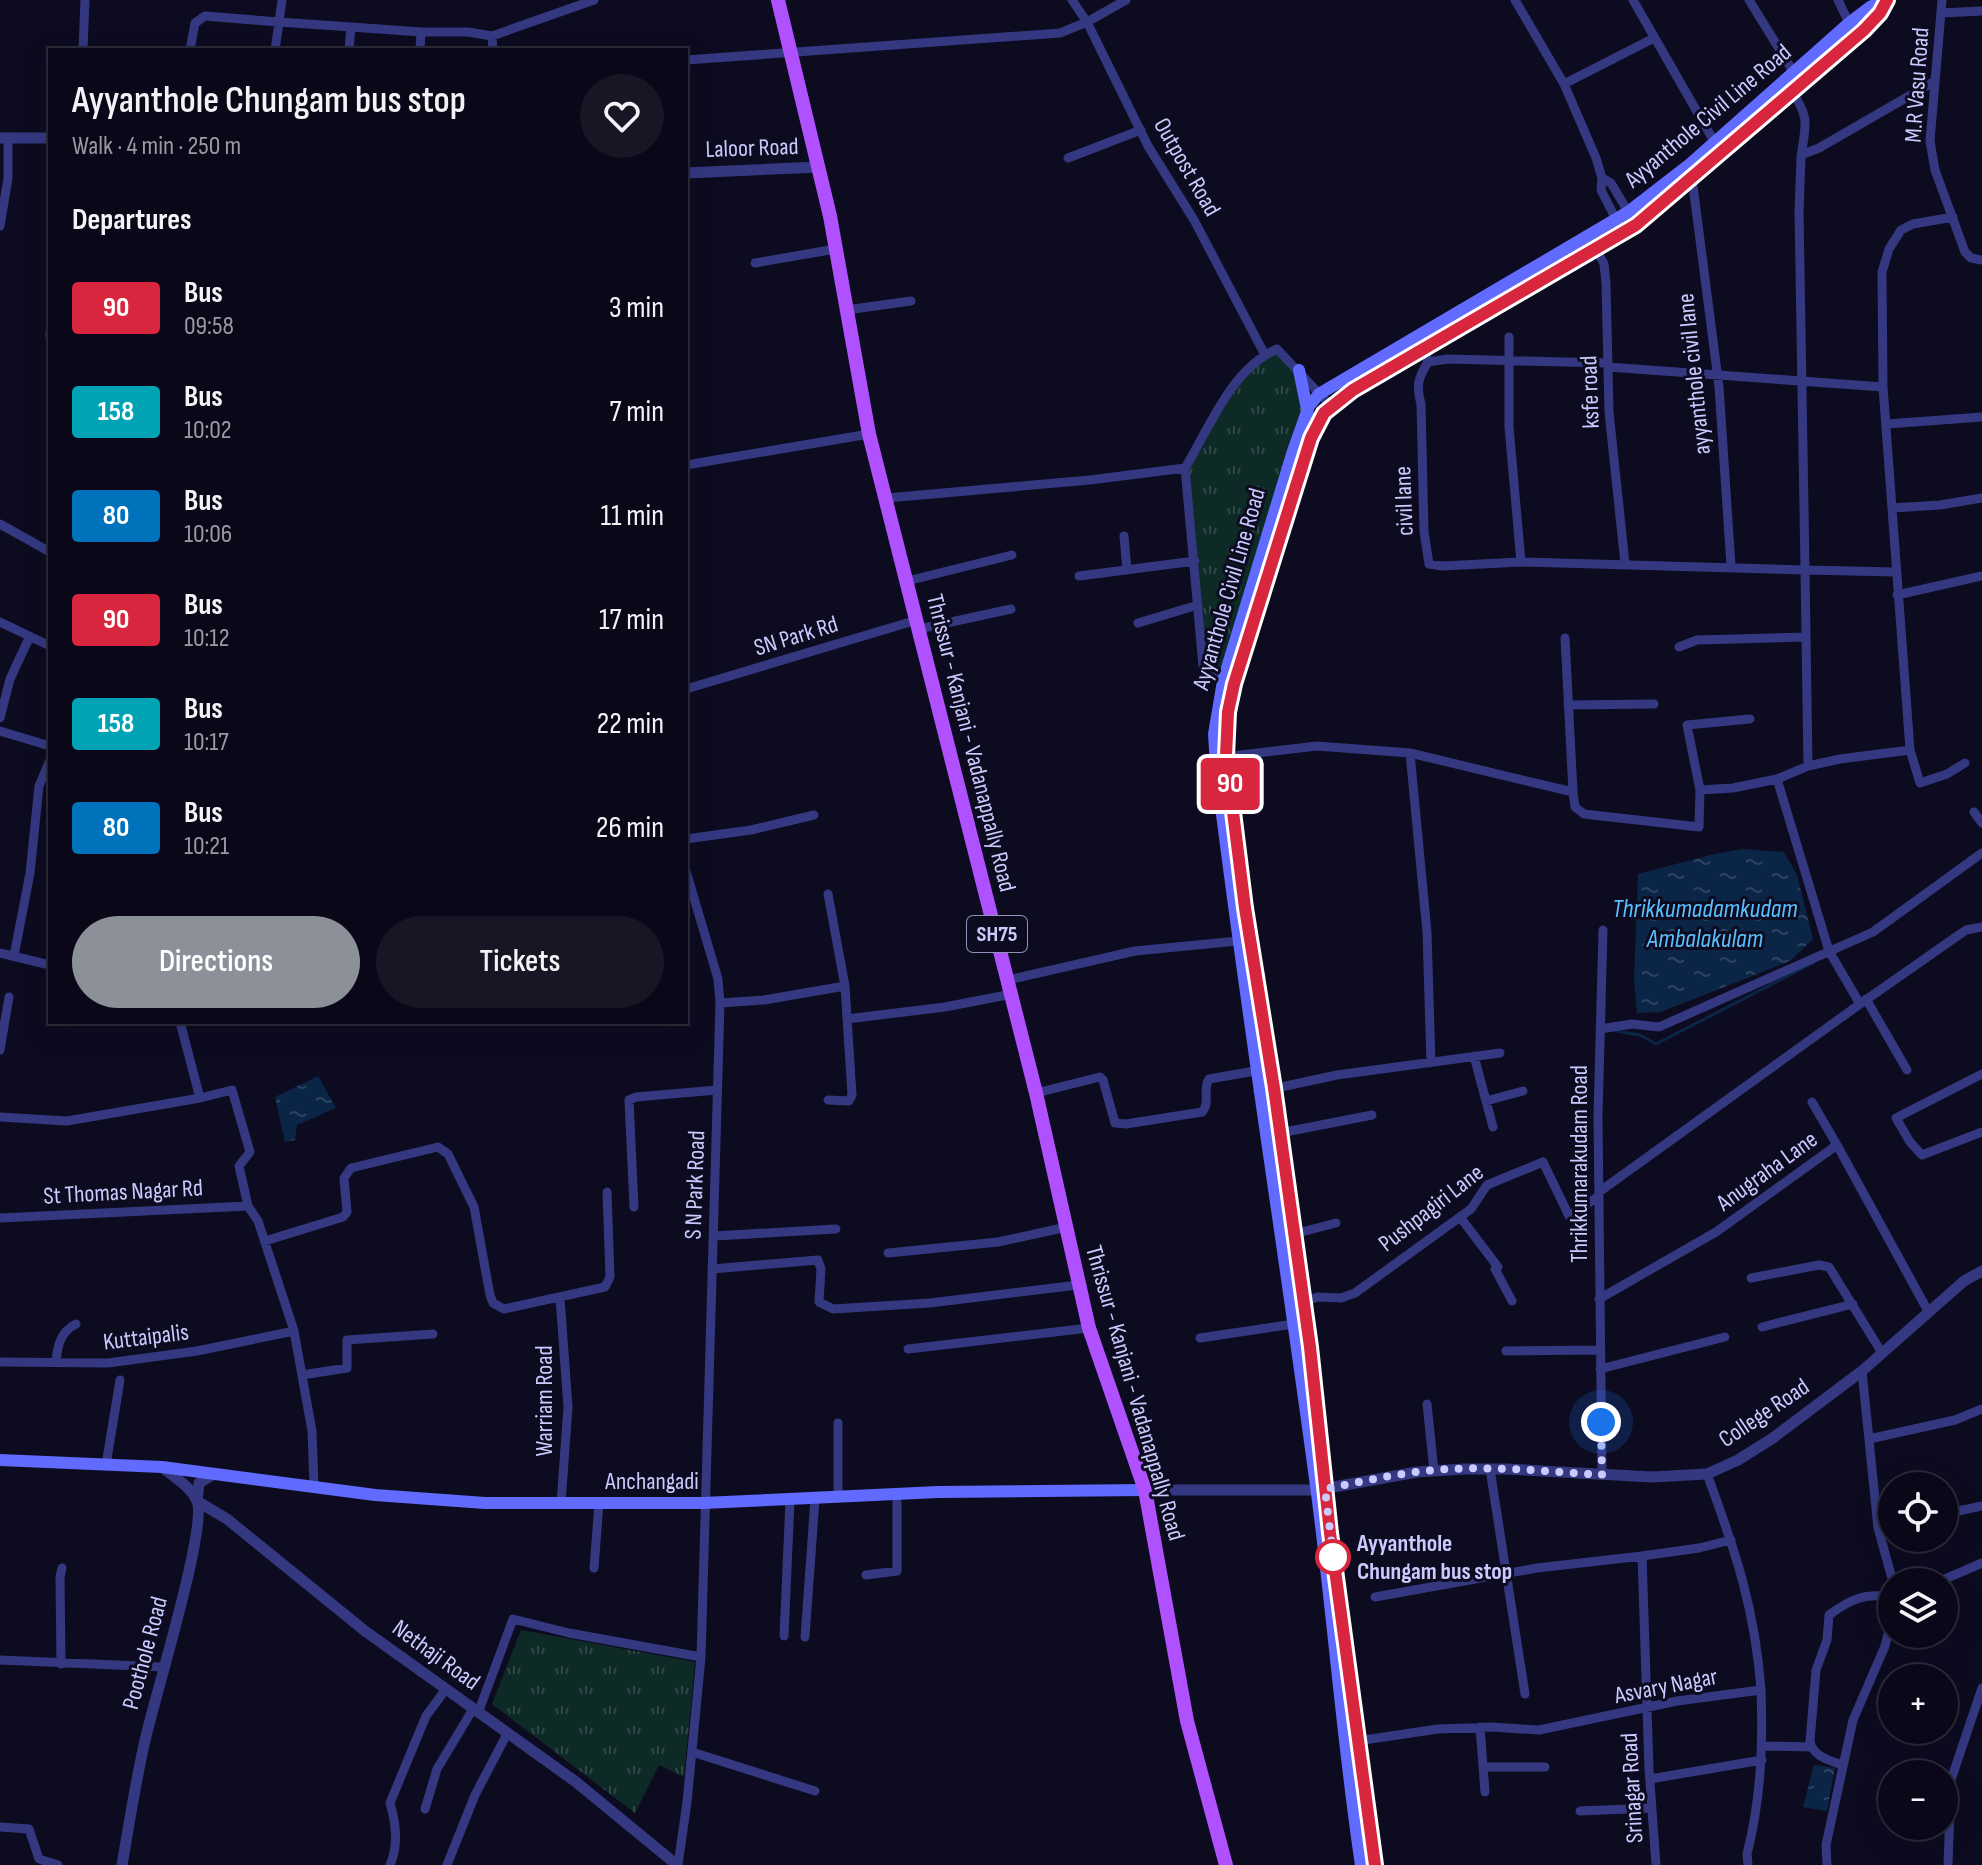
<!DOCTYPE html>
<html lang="en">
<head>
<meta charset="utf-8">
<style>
  :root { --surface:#0a0818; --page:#181625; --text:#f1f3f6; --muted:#999aa2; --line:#2a2937; --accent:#8c9099 }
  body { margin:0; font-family:"Sofia Sans Condensed",sans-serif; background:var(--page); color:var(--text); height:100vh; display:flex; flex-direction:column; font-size:30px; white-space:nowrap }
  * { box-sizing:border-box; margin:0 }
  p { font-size:26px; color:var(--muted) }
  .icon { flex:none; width:44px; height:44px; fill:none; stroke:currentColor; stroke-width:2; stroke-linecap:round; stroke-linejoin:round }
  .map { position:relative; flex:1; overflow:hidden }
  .drawer { position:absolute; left:48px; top:48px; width:640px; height:976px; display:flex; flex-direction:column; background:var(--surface); border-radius:0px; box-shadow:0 8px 32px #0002,0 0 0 2px var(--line) }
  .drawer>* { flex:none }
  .badge { padding:0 16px; border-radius:6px; font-size:28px; line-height:52px }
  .tools { position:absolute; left:1878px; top:1472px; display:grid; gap:16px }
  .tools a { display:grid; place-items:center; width:80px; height:80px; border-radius:50%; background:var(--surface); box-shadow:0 8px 32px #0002,0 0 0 2px var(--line); font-size:40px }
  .you { position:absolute; width:40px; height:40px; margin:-20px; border:6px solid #fff; border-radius:50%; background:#1a73e8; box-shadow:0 0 0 12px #1a73e833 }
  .map>.badge { position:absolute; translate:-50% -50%; box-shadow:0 0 0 4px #fff }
  h2 { padding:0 24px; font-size:30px; line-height:72px }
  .round { display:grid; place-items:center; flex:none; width:84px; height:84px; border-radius:42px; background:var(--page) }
  .overview { display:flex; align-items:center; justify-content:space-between; height:136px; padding:0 24px }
  h1 { font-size:38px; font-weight:600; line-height:60px }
  .action { display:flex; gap:16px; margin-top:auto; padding:16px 24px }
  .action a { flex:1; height:92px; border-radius:48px; background:var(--accent); color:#fff; font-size:32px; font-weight:600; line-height:92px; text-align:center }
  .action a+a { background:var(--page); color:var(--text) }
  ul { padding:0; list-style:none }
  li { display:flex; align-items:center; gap:24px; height:104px; padding:0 24px }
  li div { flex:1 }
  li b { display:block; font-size:30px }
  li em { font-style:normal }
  li .badge { min-width:88px; font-weight:700; text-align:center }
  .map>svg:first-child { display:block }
</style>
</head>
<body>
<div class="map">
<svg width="1982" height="1865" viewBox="0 0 1982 1865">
  <defs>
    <pattern id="park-tufts" width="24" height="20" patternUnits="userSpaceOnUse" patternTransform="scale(2)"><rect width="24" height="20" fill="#0e2a26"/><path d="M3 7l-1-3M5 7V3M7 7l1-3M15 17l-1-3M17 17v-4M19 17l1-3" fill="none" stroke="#304847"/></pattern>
    <pattern id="water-ripples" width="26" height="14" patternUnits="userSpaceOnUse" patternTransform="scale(2)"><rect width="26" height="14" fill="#0a2545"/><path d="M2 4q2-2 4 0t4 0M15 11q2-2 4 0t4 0" fill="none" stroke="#2c4361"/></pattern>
  </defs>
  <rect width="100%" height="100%" fill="#0d0b20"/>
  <path fill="url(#park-tufts)" d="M1277 350 1298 371 1305 412 1222 681 1206 672 1186 468 1232 388Z
    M521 1630 695 1662 684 1777 659 1765 635 1813 492 1704Z"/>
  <path fill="url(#water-ripples)" d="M1743 849 1784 852 1797 875 1813 939 1790 961 1661 1012 1637 1013 1634 981 1638 874 1714 854Z
    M318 1076 336 1108 297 1125 295 1140 285 1142 275 1097Z
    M1814 1765 1835 1768 1827 1811 1803 1807Z"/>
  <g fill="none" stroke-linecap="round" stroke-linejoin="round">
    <path stroke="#0a2545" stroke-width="3" d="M1616 1031 1640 1035 1656 1044 1813 963"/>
    <path stroke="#343881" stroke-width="9" d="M282 0 279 22 351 27
      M1072 0 1087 22 1148 146 1194 220 1265 355
      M1515 0 1564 84 1596 158 1602 178 1601 190 1623 233
      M1633 0 1715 143
      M1749 0 1801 84
      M1838 0 1849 23
      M1942 0 1930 141 1935 170 1965 252 1971 258 1982 260
      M1941 13 1982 11
      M492 36 594 0
      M83 50 85 0
      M190 50 195 23 205 16 279 22 275 50
      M349 50 351 27 421 32
      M420 50 421 32H468L492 36 493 50
      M686 60 1060 33 1087 22 1126 0
      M1564 84 1654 38
      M1792 92C1812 120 1804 128 1801 159 1800 176 1800 193 1799 210L1805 570 1896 572
      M1801 155 1819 148 1935 81
      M1068 158 1141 130
      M1602 178 1611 183 1636 225
      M1692 178 1719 387 1731 566
      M1953 217 1913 224 1901 230 1889 249 1882 272 1883 387 1910 750 1920 783 1947 774 1965 763
      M0 226 8 178V138
      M1596 249 1604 264 1606 283 1609 412 1625 564
      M755 263 836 249
      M846 310 911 301
      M50 333V337
      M1509 337V427L1521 562
      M1424 349 1428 362C1418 378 1416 385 1421 404L1424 532 1429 564 1442 566 1521 562 1805 570 1808 766 1777 779 1829 951 1860 1004
      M1428 362 1448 359 1608 363
      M1608 367 1883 387
      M1887 424 1982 417
      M686 465 869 434
      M1185 468 1203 666 1210 676 1223 681
      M887 498 1090 480 1185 468C1210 427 1231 369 1277 349L1331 406
      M1892 508 1940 505 1982 498
      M0 524 50 552
      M1124 536 1127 570
      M1079 576 1195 561
      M907 581 1012 555
      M1897 595 1982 576
      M0 622 50 646
      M1138 623 1198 605
      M919 629 1011 609
      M1565 638 1573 792
      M1679 647 1697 640 1806 637
      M686 689 917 620
      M1568 705 1654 704
      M0 718 10 679 30 636
      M0 731 50 746
      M1410 753 1427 932 1431 1063
      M1224 757 1317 746 1410 753 1573 792 1575 807 1584 814 1699 827 1700 790 1687 725 1750 719
      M1808 766 1840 759 1910 750
      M1700 790 1733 788 1777 779
      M1974 812 1982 823
      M686 839 751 830 814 815
      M0 953 50 965
      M14 956 30 873 39 786 50 760
      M1008 980 1135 951 1238 941
      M1866 999 1907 1070
      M720 1003 764 1000 845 986
      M847 1019 945 1007 1012 994
      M180 1022 200 1098
      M1600 1029 1632 1024 1659 1027 1873 932 1982 853
      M0 1050 9 997
      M1982 1074 1896 1118 1910 1142 1922 1155 1982 1132
      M1258 1092 1337 1075 1500 1053
      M1036 1093 1100 1077 1103 1080 1115 1123 1126 1124 1202 1112C1211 1102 1202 1090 1209 1079L1255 1071
      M828 1100 849 1101 852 1095 845 986 828 894
      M1812 1102 1837 1145
      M0 1117 67 1121 200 1098 232 1090 250 1152 239 1166 248 1206 258 1221 294 1331 312 1431 314 1486
      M1493 1127 1474 1056 1486 1101 1523 1091
      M1280 1133 1372 1115
      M1599 1192 1860 1004 1966 930 1982 927
      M634 1207 629 1100 636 1097 717 1090
      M1460 1217 1498 1267 1495 1269 1512 1301
      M0 1218 248 1206
      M1294 1234 1336 1223
      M714 1236 836 1229
      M265 1241 343 1217 347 1212 344 1178 351 1168 438 1147 448 1154 474 1207 490 1295 493 1303 504 1309 605 1287 610 1277 607 1192
      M888 1253 998 1242 1067 1227
      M712 1269 818 1260 821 1269 819 1302 833 1309 930 1303 1078 1285
      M1751 1278 1819 1265 1829 1267 1882 1353
      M560 1298 568 1407 561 1503
      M1599 1299 1716 1232 1837 1145 1928 1311
      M1303 1302 1318 1297 1341 1298 1355 1293 1471 1209 1487 1185 1543 1162 1569 1216 1599 1196
      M1762 1327 1853 1304
      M1200 1338 1294 1324
      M908 1349 1089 1328
      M1506 1351 1600 1350
      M0 1362 108 1363 197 1351 294 1331
      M56 1363C57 1347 60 1332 76 1324
      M1600 1369 1725 1337
      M1862 1371 1878 1528 1893 1582
      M302 1375 347 1368V1340L433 1334
      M1427 1404 1434 1471
      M838 1423V1498
      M1869 1439 1955 1420 1982 1409
      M106 1465 120 1380
      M1490 1469 1525 1694
      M1602 1475 1598 1116 1603 930
      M1944 1514 1982 1506
      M1642 1556 1699 1548 1731 1540
      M594 1568 599 1503
      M866 1575 897 1571V1495
      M1938 1582 1982 1563
      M1375 1597 1537 1568 1642 1556 1649 1769 1656 1865
      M784 1636 790 1501
      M805 1637 815 1499
      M0 1660 163 1667
      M61 1664 60 1577 62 1568
      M478 1713 513 1619 569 1633 701 1657
      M1480 1727 1485 1792
      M1357 1741 1438 1729 1492 1727 1539 1730 1677 1701 1761 1690C1755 1608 1735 1550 1707 1474
      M1762 1746 1811 1747
      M692 1752 815 1791
      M1842 1765C1829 1760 1813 1757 1810 1741L1816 1670 1827 1640 1829 1615C1851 1599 1864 1593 1892 1597
      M1483 1767H1545
      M1650 1779 1762 1760
      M425 1809 437 1769 473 1709
      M1580 1811 1652 1808
      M0 1827 29 1829 39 1859 58 1865
      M390 1865C399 1845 396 1823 390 1803L426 1716 446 1689
      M447 1865 475 1795 507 1734
      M678 1865 687 1802 701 1657 720 1003 718 979 686 871
      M1748 1865 1747 1854C1761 1799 1763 1746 1761 1690
      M1827 1865 1826 1845 1853 1720 1885 1646 1892 1619
      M1948 1865 1951 1780 1982 1688"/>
    <path stroke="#343881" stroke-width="11" d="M0 138H50
      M686 173 819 167
      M212 1475 199 1483 197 1501 227 1519 365 1631 576 1782 677 1865
      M1145 1490H1317L1417 1472 1464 1469H1506L1652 1477 1707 1474 1738 1460 1773 1438 1862 1371 1964 1281 1982 1271
      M122 1865C129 1825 135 1785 144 1745 152 1705 208 1527 197 1501 191 1487 173 1476 162 1467"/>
    <path stroke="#616bff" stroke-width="12" d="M1299 370 1308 414
      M0 1460 162 1467 375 1495 485 1503H703L938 1492 1145 1490
      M1361 1865C1342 1739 1333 1612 1316 1486 1284 1246 1245 1006 1216 766L1214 734 1223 681 1293 451 1309 406 1319 394 1628 212 1690 164 1849 23 1870 7 1885 0
      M1375 1865C1339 1607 1312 1349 1274 1091 1263 1011 1248 932 1238 852 1231 793 1222 743 1234 684L1311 438 1324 413 1336 401 1636 225 1660 208 1864 30 1880 13 1887 0"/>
    <path stroke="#af51ff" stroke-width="14" d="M778 0 830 216 869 434 1036 1093 1089 1328 1145 1490 1187 1721 1226 1865"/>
  </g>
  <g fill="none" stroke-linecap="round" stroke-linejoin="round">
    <defs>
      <path id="line" d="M1375 1865 1330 1533 1310 1347 1274 1088 1245 908 1226 756 1228 712 1234 684 1311 438 1324 413 1353 390 1636 225 1864 30 1880 13 1887 0"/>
    </defs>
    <use href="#line" stroke="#fff" stroke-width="18"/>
    <use href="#line" stroke="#d7263d" stroke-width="12"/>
    <path stroke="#cbcaff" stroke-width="8" stroke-dasharray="0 14.4" d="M1333 1557 1334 1563 1325 1489C1355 1483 1386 1476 1416 1472 1478 1464 1540 1471 1602 1475L1601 1422"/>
  </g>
  <circle fill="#fff" stroke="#d7263d" stroke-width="4" cx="1333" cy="1557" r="16"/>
  <g text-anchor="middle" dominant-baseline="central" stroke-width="6" stroke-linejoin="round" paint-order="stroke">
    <rect fill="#0d0b20" stroke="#9291bc" stroke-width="2" x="967" y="916" width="60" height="36" rx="6"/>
    <g font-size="22" font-weight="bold" fill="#cbcaff">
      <text x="997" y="934">SH75</text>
    </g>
    <g font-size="24" fill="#cbcaff" stroke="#0d0b20">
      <text transform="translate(1917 85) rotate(-86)">M.R Vasu Road</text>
      <text transform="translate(1708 116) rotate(-40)">Ayyanthole Civil Line Road</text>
      <text transform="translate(752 148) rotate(-2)">Laloor Road</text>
      <text transform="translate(1187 167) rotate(60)">Outpost Road</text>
      <text transform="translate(1694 374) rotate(-96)">ayyanthole civil lane</text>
      <text transform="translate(1590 392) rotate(-92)">ksfe road</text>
      <text transform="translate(1404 501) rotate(-92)">civil lane</text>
      <text transform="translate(1229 589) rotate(-74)">Ayyanthole Civil Line Road</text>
      <text transform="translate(796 636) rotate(-17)">SN Park Rd</text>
      <text transform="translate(971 743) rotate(76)">Thrissur - Kanjani - Vadanappally Road</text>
      <text transform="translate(1579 1164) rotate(-90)">Thrikkumarakudam Road</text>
      <text transform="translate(1767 1171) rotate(-36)">Anugraha Lane</text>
      <text transform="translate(695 1185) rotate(-88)">S N Park Road</text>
      <text transform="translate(123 1192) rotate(-3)">St Thomas Nagar Rd</text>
      <text transform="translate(1431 1208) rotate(-38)">Pushpagiri Lane</text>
      <text transform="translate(146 1337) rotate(-7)">Kuttaipalis</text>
      <text transform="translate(1135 1393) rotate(74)">Thrissur - Kanjani - Vadanappally Road</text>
      <text transform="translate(544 1401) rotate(-90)">Warriam Road</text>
      <text transform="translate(1764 1413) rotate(-34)">College Road</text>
      <text x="652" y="1481">Anchangadi</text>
      <text transform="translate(145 1653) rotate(-75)">Poothole Road</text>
      <text transform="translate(436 1655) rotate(36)">Nethaji Road</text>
      <text transform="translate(1666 1686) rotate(-11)">Asvary Nagar</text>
      <text transform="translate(1632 1788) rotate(-93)">Srinagar Road</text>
    </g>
    <g font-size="24" font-weight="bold" fill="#cbcaff" stroke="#0d0b20" text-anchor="start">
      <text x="1357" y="1543">Ayyanthole<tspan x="1357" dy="28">Chungam bus stop</tspan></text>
    </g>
    <g font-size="26" font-style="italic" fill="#58c0ff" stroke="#0d0b20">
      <text x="1705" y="909">Thrikkumadamkudam<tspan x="1705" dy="30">Ambalakulam</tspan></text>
    </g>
  </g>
</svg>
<div class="tools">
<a><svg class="icon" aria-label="locate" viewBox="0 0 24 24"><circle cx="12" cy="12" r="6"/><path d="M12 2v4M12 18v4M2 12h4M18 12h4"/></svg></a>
<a><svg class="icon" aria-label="layers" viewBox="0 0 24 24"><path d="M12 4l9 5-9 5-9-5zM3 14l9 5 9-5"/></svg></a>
<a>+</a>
<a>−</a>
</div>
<div class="you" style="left:1601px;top:1422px"></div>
<b class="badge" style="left:1230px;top:784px;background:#d7263d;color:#fff">90</b>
<section class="drawer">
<div class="overview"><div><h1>Ayyanthole Chungam bus stop</h1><p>Walk · 4 min · 250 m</p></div><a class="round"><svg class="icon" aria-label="heart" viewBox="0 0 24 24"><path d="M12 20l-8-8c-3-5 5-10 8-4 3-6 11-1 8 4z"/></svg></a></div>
<h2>Departures</h2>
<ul>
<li><span class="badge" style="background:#d7263d;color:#fff">90</span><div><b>Bus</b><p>09:58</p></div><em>3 min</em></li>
<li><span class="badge" style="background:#00a3b4;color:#fff">158</span><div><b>Bus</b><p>10:02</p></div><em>7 min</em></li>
<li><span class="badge" style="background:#0072bc;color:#fff">80</span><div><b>Bus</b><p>10:06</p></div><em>11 min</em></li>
<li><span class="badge" style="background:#d7263d;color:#fff">90</span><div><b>Bus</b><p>10:12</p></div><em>17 min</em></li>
<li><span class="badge" style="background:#00a3b4;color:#fff">158</span><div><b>Bus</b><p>10:17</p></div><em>22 min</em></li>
<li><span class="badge" style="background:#0072bc;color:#fff">80</span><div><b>Bus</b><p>10:21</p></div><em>26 min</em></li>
</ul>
<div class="action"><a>Directions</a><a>Tickets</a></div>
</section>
</div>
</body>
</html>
